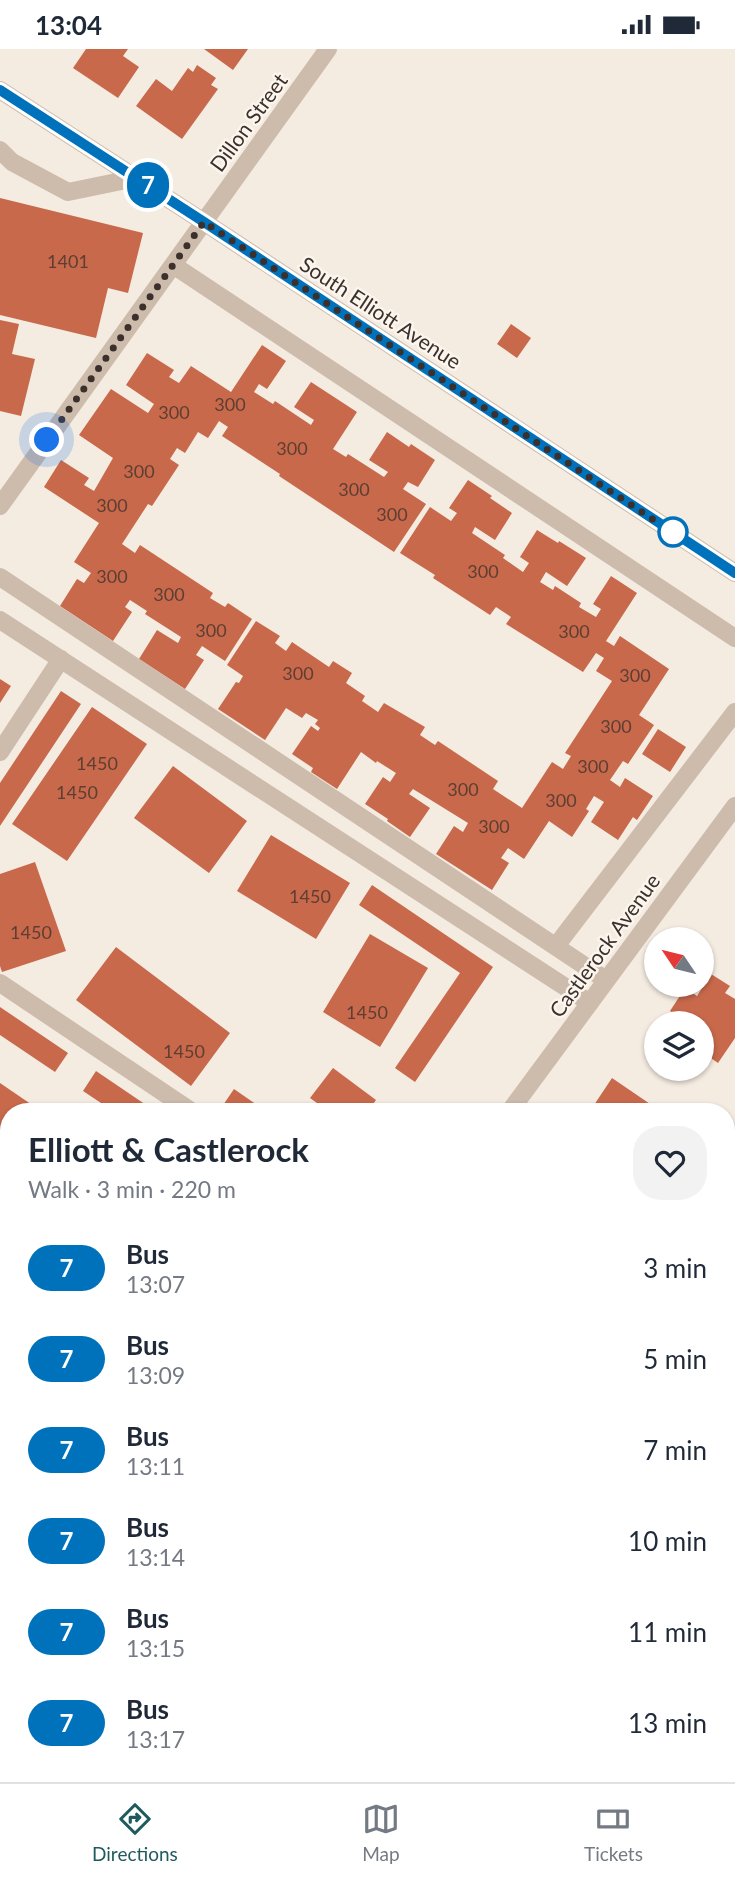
<!DOCTYPE html>
<html lang="en">
<head>
<meta charset="utf-8">
<style>
  :root { --surface:#fff; --page:#f2f2f3; --text:#1f2937; --muted:#747a83; --line:#e0e1e3; --accent:#1f5a5e }
  body { margin:0; font-family:Lato,sans-serif; background:var(--page); color:var(--text); height:100vh; display:flex; flex-direction:column; font-size:26px; white-space:nowrap }
  * { box-sizing:border-box; margin:0 }
  p { font-size:23px; color:var(--muted) }
  .icon { flex:none; width:38px; height:38px; fill:none; stroke:currentColor; stroke-width:2; stroke-linecap:round; stroke-linejoin:round }
  .map { position:relative; flex:1; overflow:hidden }
  .side { position:absolute; left:0px; top:1054px; width:735px; height:681px; display:flex; flex-direction:column; background:var(--surface); border-radius:28px 28px 0 0; box-shadow:0 2px 5px #0004 }
  .side>* { flex:none }
  .badge { padding:0 14px; border-radius:23px; font-size:24px; line-height:46px }
  .needle { width:46px; rotate:305deg }
  .buttons { position:absolute; left:644px; top:878px; display:grid; gap:14px }
  .buttons a { display:grid; place-items:center; width:70px; height:70px; border-radius:50%; background:var(--surface); box-shadow:0 2px 5px #0004; font-size:35px }
  .you { position:absolute; width:35px; height:35px; margin:-18px; border:5px solid #fff; border-radius:50%; background:#1a73e8; box-shadow:0 0 0 10px #1a73e833 }
  .map>.badge { position:absolute; translate:-50% -50%; box-shadow:0 0 0 4px #fff }
  .round { display:grid; place-items:center; flex:none; width:74px; height:74px; border-radius:28px; background:var(--page) }
  .headline { display:flex; align-items:center; justify-content:space-between; height:119px; padding:0 28px }
  h1 { font-size:33px; font-weight:700; line-height:52px }
  ul { padding:0; list-style:none }
  li { display:flex; align-items:center; gap:21px; height:91px; padding:0 28px }
  li div { flex:1 }
  li b { display:block; font-size:26px }
  li em { font-style:normal }
  li .badge { min-width:77px; font-weight:700; text-align:center }
  .status { display:flex; justify-content:space-between; align-items:center; height:49px; padding:0 35px; background:var(--surface); direction:ltr }
  .status svg { height:19px; fill:currentColor }
  .menu { display:flex; justify-content:space-around; align-items:center; height:98px; border-top:2px solid var(--line); background:var(--surface); font-size:19px; color:var(--muted) }
  .menu a { display:grid; justify-items:center; gap:4px }
  .menu .current { color:var(--accent) }
  .map>svg:first-child { display:block }
</style>
</head>
<body>
<div class="status"><b>13:04</b><svg viewBox="0 0 49 12"><path d="M0 12V9h3v3zM5 12V6h3v6zM10 12V3h3v9zM15 12V0h3v12zM26 1h20v11H26zM47 4h2v5h-2z"/></svg></div>
<div class="map">
<svg width="735" height="1733" viewBox="0 0 735 1733">
  <rect width="100%" height="100%" fill="#f4ebe1"/>
  <path fill="#c8694b" d="M86 0H128L123 7 139 18 118 49 73 19Z
    M204 0H248L233 21Z
    M197 16 216 29 211 36 218 40 182 90 136 57 156 30 172 42 188 19 193 23Z
    M0 149 143 184 128 244 108 239 96 289 0 266Z
    M0 271 19 275 12 305 35 310 21 367 0 362Z
    M511 275 531 289 517 309 497 295Z
    M262 296 286 312 267 340 259 335 254 343 273 355 275 352 311 376 314 371 294 358 311 333 357 363 333 400 346 408 348 405 384 428 388 423 369 411 387 383 409 398 411 395 435 411 418 438 408 433 403 440 426 455 394 503 279 427 280 425 222 387 228 378 219 372 208 389 198 383 185 404 177 399 170 410 179 416 152 457 148 455 122 495 135 504 140 496 213 544 210 549 225 558 228 554 252 570 225 612 202 597 196 606 204 611 185 640 139 610 157 581 178 594 181 588 145 565 147 562 130 551 125 558 132 563 113 592 60 557 77 530 84 534 91 524 74 513 99 474 44 438 61 411 89 429 84 436 94 442 113 409 79 386 111 340 148 364 154 355 126 336 147 304 174 321 169 328 179 334 191 317 231 343Z
    M468 431 492 447 490 449 512 464 495 491 475 478 472 484 505 506 503 509 523 523 529 514 520 508 537 481 558 494 559 492 586 509 567 537 546 523 540 533 553 541 555 537 581 554 579 558 596 568 601 560 593 555 611 527 637 544 606 592 614 597 620 587 669 620 639 666 654 676 628 715 623 712 610 731 620 738 625 729 653 747 637 771 633 768 618 791 591 773 604 753 594 747 586 760 589 762 572 788 549 772 524 810 508 799 501 809 509 814 492 841 436 805 454 777 463 783 468 774 413 740 409 745 430 759 410 788 387 772 388 770 365 755 383 728 390 733 396 724 377 712 376 714 361 703 337 740 311 723 313 719 292 705 311 677 318 682 320 679 315 675 318 671 306 664 302 669 286 659 265 691 218 660 236 633 239 634 243 627 227 616 256 572 280 587 275 594 286 602 292 593 329 618 333 612 352 624 346 634 365 647 362 652 378 663 384 654 425 678 420 686 435 696 438 692 498 732 493 740 522 759 552 713 563 720 571 707 565 704 612 632 596 622 604 609 596 604 583 623 506 575 511 568 496 558 490 566 433 529 435 526 400 504 430 458 451 472 457 464 449 459Z
    M0 630 11 637 0 654Z
    M61 642 81 655 0 777V734Z
    M92 658 147 695 67 812 12 775Z
    M658 680 686 698 670 723 642 705Z
    M173 717 247 772 209 824 134 769Z
    M271 786 350 834 316 890 237 842Z
    M35 813 66 902 2 923 0 917V825Z
    M372 836 493 918 415 1033 395 1019 460 924 359 856Z
    M370 885 428 919 380 998 323 963Z
    M116 898 230 984 191 1037 76 951Z
    M711 925 730 937 725 944 735 950V989L718 1014 702 1003V975H676L680 969 670 962 685 939 697 947Z
    M0 958 68 1004 55 1023 0 986Z
    M333 1019 376 1051 368 1062H328L310 1049Z
    M96 1022 155 1062H113L83 1042Z
    M612 1029 656 1059 654 1062H590Z
    M0 1034 41 1062H9V1121L0 1115Z
    M234 1040 266 1062H219Z
    M726 1103 735 1109V1122L726 1135Z
    M735 1149V1184L726 1178V1161Z
    M9 1189V1288L0 1279V1197Z
    M726 1318 735 1324V1408L726 1403Z
    M730 1476 735 1480V1540L730 1537 726 1542V1482Z
    M9 1544V1602L0 1615V1556Z
    M103 1726H162L157 1733H111L102 1727Z
    M197 1726H227L223 1733H202L195 1728Z"/>
  <g fill="none" stroke-linecap="round" stroke-linejoin="round">
    <path stroke="#cdbbac" stroke-width="18" d="M0 41 204 173 735 524
      M0 101 12 113 68 143 136 129
      M173 216 735 589
      M0 457 328 0
      M0 528 606 931
      M0 571 590 954
      M0 703 61 610
      M556 897 735 663
      M0 934 191 1062
      M510 1062 735 757
      M726 1241 735 1247
      M0 1380 9 1386
      M726 1622 735 1627
      M0 1679 9 1685
      M726 1700 735 1655
      M726 1723 735 1729
      M14 1733 20 1726"/>
  </g>
  <g fill="none" stroke-linecap="round" stroke-linejoin="round">
    <defs>
      <path id="line" d="M0 41 204 173 735 524"/>
    </defs>
    <use href="#line" stroke="#fff" stroke-width="16"/>
    <use href="#line" stroke="#0072bc" stroke-width="10"/>
    <path stroke="#3b302b" stroke-width="7" stroke-dasharray="0 12.6" d="M47 391 204 173 678 487 673 483"/>
  </g>
  <circle fill="#fff" stroke="#0072bc" stroke-width="3.5" cx="673" cy="483" r="14"/>
  <g text-anchor="middle" dominant-baseline="central" stroke-width="5" stroke-linejoin="round" paint-order="stroke">
    <g font-size="18" fill="#5e3e33">
      <text x="68" y="212">1401</text>
      <text x="230" y="355">300</text>
      <text x="174" y="363">300</text>
      <text x="292" y="399">300</text>
      <text x="139" y="422">300</text>
      <text x="354" y="440">300</text>
      <text x="112" y="456">300</text>
      <text x="392" y="465">300</text>
      <text x="483" y="522">300</text>
      <text x="112" y="527">300</text>
      <text x="169" y="545">300</text>
      <text x="211" y="581">300</text>
      <text x="574" y="582">300</text>
      <text x="298" y="624">300</text>
      <text x="635" y="626">300</text>
      <text x="616" y="677">300</text>
      <text x="97" y="714">1450</text>
      <text x="593" y="717">300</text>
      <text x="463" y="740">300</text>
      <text x="77" y="743">1450</text>
      <text x="561" y="751">300</text>
      <text x="494" y="777">300</text>
      <text x="310" y="847">1450</text>
      <text x="31" y="883">1450</text>
      <text x="367" y="963">1450</text>
      <text x="184" y="1002">1450</text>
    </g>
    <g font-size="21" fill="#3b302b" stroke="#fbf5ee">
      <text transform="translate(248 73) rotate(-54)">Dillon Street</text>
      <text transform="translate(381 263) rotate(33)">South Elliott Avenue</text>
      <text transform="translate(604 896) rotate(-54)">Castlerock Avenue</text>
    </g>
  </g>
</svg>
<div class="buttons">
<a><svg class="needle" viewBox="-14 -14 28 28"><path d="M0-13l5 13h-10z" fill="#e53935"/><path d="M0 13l5-13h-10z" fill="#747a83"/></svg></a>
<a><svg class="icon" aria-label="layers" viewBox="0 0 24 24"><path d="M12 4l9 5-9 5-9-5zM3 14l9 5 9-5"/></svg></a>
</div>
<div class="you" style="left:47px;top:391px"></div>
<b class="badge" style="left:148px;top:136px;background:#0072bc;color:#fff">7</b>
<section class="side">
<div class="headline"><div><h1>Elliott &amp; Castlerock</h1><p>Walk · 3 min · 220 m</p></div><a class="round"><svg class="icon" aria-label="heart" viewBox="0 0 24 24"><path d="M12 20l-8-8c-3-5 5-10 8-4 3-6 11-1 8 4z"/></svg></a></div>
<ul>
<li><span class="badge" style="background:#0072bc;color:#fff">7</span><div><b>Bus</b><p>13:07</p></div><em>3 min</em></li>
<li><span class="badge" style="background:#0072bc;color:#fff">7</span><div><b>Bus</b><p>13:09</p></div><em>5 min</em></li>
<li><span class="badge" style="background:#0072bc;color:#fff">7</span><div><b>Bus</b><p>13:11</p></div><em>7 min</em></li>
<li><span class="badge" style="background:#0072bc;color:#fff">7</span><div><b>Bus</b><p>13:14</p></div><em>10 min</em></li>
<li><span class="badge" style="background:#0072bc;color:#fff">7</span><div><b>Bus</b><p>13:15</p></div><em>11 min</em></li>
<li><span class="badge" style="background:#0072bc;color:#fff">7</span><div><b>Bus</b><p>13:17</p></div><em>13 min</em></li>
</ul>
</section>
</div>
<nav class="menu">
<a class="current"><svg class="icon" aria-label="directions" viewBox="0 0 24 24"><path d="M12 3l9 9-9 9-9-9zM9 14v-3h6M13 9l2 2-2 2"/></svg>Directions</a>
<a><svg class="icon" aria-label="map" viewBox="0 0 24 24"><path d="M3 6l6-2 6 2 6-2v14l-6 2-6-2-6 2zM9 4v14M15 6v14"/></svg>Map</a>
<a><svg class="icon" aria-label="tickets" viewBox="0 0 24 24"><path d="M3 7h18v10H3zM15 7v10"/></svg>Tickets</a>
</nav>
</body>
</html>
